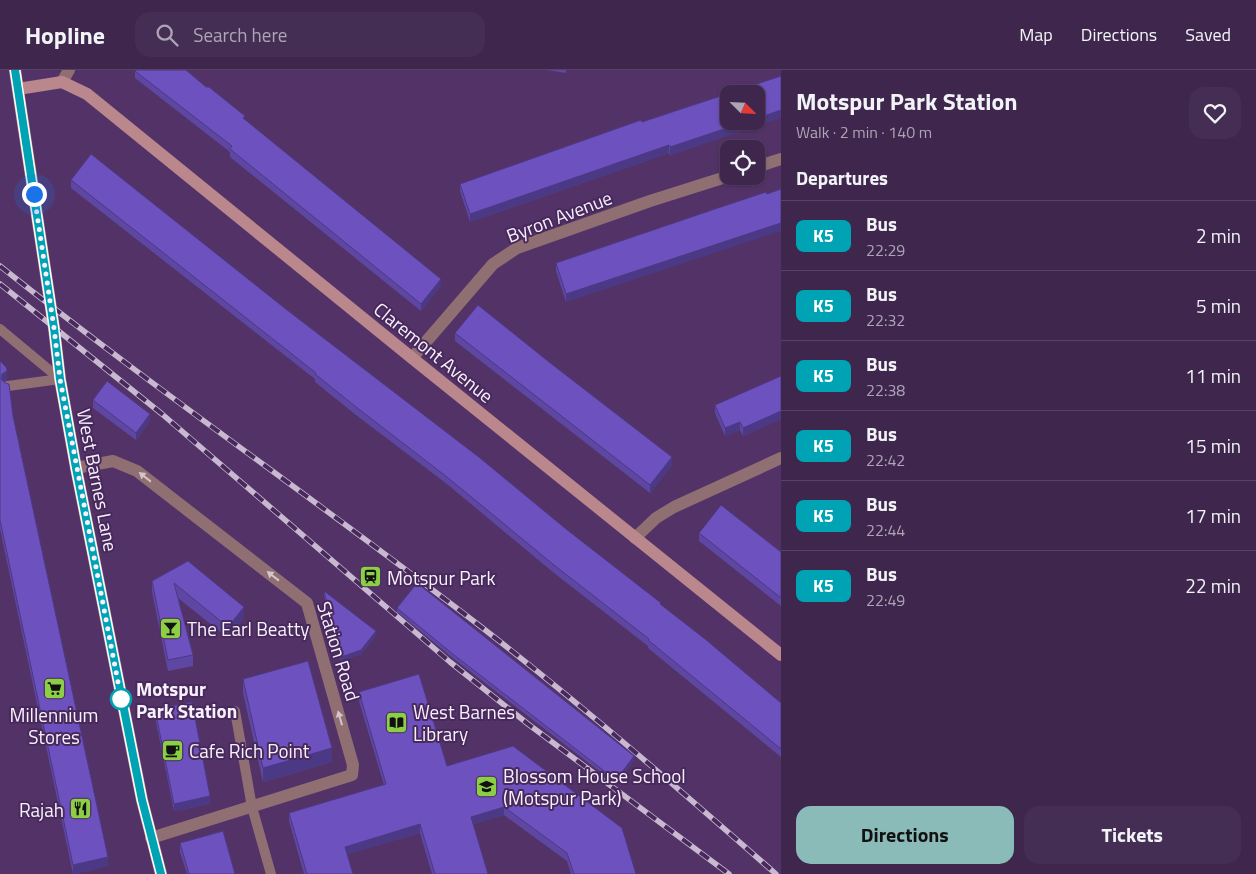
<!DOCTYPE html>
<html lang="en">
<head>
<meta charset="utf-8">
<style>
  :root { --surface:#3e264d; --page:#452e54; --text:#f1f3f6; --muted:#ada5b6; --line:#574365; --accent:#8bbbb9 }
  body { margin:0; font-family:"Titillium Web",sans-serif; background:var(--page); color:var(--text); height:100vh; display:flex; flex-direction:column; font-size:19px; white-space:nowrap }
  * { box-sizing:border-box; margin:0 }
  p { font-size:16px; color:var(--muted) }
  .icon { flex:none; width:28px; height:28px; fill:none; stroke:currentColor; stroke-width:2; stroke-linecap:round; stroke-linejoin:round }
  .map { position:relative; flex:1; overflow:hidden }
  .drawer { display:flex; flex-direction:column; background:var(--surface); width:475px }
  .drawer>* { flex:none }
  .badge { padding:0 10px; border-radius:8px; font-size:18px; line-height:32px }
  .needle { width:32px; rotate:114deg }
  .buttons { position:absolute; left:720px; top:15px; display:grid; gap:10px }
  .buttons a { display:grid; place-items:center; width:45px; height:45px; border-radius:10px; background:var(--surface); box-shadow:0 1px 4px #0004,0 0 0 1px var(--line); font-size:25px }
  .you { position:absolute; width:25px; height:25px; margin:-12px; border:4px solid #fff; border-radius:50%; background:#1a73e8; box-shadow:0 0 0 8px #1a73e833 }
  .map>.badge { position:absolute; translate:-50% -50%; box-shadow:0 0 0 2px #fff }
  h2 { padding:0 15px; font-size:19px; line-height:45px }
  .round { display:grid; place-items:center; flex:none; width:52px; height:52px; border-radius:15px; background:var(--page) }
  .headline { display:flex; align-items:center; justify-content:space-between; height:85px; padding:0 15px }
  h1 { font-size:24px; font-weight:700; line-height:38px }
  .primary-button { display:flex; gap:10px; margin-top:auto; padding:10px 15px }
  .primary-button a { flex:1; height:58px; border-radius:15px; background:var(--accent); color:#111; font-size:20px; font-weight:700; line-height:58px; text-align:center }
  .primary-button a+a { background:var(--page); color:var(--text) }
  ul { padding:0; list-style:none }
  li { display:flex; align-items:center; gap:15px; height:70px; padding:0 15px; border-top:1px solid var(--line) }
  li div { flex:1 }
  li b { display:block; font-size:19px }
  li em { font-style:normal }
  li .badge { min-width:55px; font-weight:700; text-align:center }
  header { display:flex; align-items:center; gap:30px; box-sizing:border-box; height:70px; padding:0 25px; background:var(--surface); border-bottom:1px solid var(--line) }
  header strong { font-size:24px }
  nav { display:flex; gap:28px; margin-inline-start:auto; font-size:18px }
  .search { width:350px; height:45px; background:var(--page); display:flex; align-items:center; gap:12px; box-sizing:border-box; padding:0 18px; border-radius:15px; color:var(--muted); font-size:19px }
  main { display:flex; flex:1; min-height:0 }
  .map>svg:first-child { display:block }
</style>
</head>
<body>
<header>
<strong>Hopline</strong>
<div class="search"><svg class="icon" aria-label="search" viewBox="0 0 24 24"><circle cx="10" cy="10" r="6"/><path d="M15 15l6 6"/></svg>Search here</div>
<nav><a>Map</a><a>Directions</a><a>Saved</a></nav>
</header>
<main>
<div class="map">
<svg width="781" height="804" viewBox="0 0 781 804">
  <rect width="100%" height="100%" fill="#533367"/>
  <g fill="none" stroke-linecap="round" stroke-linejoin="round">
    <path stroke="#906f72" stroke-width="10" d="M0 259 60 309
      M8 316 60 309
      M235 641 252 737 271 804"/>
    <path stroke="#906f72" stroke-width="12" d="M62 12 69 0
      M756 97 781 89
      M412 288 493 194 517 178 650 131 729 106
      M76 398 113 391 137 401 307 533 353 695 352 705 151 768
      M635 468 656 448 674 437 781 388"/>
    <path stroke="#b9878c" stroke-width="12" d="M15 0 54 258 60 309 76 398 142 730 161 804
      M18 19 62 12 87 24 412 288 781 585"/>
    <defs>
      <path id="rail" d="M0 196C157 321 322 434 480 556 582 635 679 719 776 804
        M0 214 162 344 450 592 528 654 729 804"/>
    </defs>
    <use href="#rail" stroke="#c8b9d1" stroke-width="5.5"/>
    <use href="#rail" stroke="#48295b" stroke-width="4" stroke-dasharray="11" stroke-linecap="butt"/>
  </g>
  <path fill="#5e46a3" d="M547 0H566V3Z
    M135 1 245 50 441 216 421 241 230 87V82L135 8Z
    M642 52 700 75 670 85 669 83 470 152 460 121V114Z
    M71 110 287 240 566 459 661 535 781 633V687L648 578V576L554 503 447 414 356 345 315 312V309L71 118Z
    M715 139 566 232 556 201V193Z
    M455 263 672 395 650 423 455 271Z
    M0 291 7 309 4 312 13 346 108 796 73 804 0 459Z
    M781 306V349L743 366 740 360 725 366 715 343V335Z
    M93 330 150 351 136 370 93 338Z
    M699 463 781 482V536L699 471Z
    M188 491 244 548 228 568 178 528 193 585V596L168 601 152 522V511Z
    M324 521 376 565 361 584 341 591 324 525Z
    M397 538 634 690 616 714 454 589 397 542Z
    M243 609 332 692 263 712 243 623Z
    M359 622 447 696 636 804H571L567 791 504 745 473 754 488 804H432L420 763 347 784 353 804H304L289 751V743L384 715 359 631Z
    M155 639 210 734 174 741 155 647Z
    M180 773 235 804H187L180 782Z"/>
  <path fill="#4c3985" d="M781 40V48L670 85V77L748 51H756V49Z
    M669 75V83L470 152V144Z
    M781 153V161L566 232V224Z
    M441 209V216L421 241V234Z
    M7 301V309L2 313V304Z
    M781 341V349L743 366V358Z
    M150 344V351L136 370V363Z
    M740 352V360L725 366V358Z
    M672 387V395L650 423V415Z
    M244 537V548L228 568V557Z
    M376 561V565L361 584 341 591V587Z
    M332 678V692L263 712V698Z
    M634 686V690L616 714V710Z
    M210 726V734L174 741V734Z
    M504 737V745L471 755V747Z
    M420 754V763L345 785V777Z
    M108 787V796L73 804V795Z"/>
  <path fill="#6d51be" stroke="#4c3985" d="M136 0H186L206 17H209L245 46 243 48 441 209 421 234 230 79 232 76 135 1Z
    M781 6V40L756 49V24H729V51H748L670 77 669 75 470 144 460 114 641 50 642 52Z
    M91 84 287 240 480 388 566 459 661 533 660 534 705 569 781 633V679L648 570 649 569 554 495 447 407 356 337 315 304 316 303 71 110Z
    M781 119V153L566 224 556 193 715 139 766 122 767 124Z
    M478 235 549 292 672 387 650 415 455 263Z
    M0 291 6 297 7 301 2 304 1 309 5 313 9 314 13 346 108 787 73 795 0 450Z
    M781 306V341L743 358 740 352 725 358 715 335Z
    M107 311 150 344 136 363 93 330Z
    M721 435 781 482V528L699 463Z
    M188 491 244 537 228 557 174 513 193 585 168 590 152 511Z
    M417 513 634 686 616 710 454 585 397 538Z
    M324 521 376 561 361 580 341 587Z
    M308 591 332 678 263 698 243 609Z
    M419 604 447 696 513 676 622 758 636 804H574L567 783 504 737 471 747 488 804H435L420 754 345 777 353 804H307L289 743 386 714 359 622Z
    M192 632 210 726 174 734 155 639Z
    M223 761 235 804H189L180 773Z"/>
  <defs><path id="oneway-solid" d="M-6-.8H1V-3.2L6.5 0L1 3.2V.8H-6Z" transform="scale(1.25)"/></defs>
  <g fill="#d4c4cc">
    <use href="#oneway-solid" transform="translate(145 407) rotate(-142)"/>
    <use href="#oneway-solid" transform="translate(273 506) rotate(-142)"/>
    <use href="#oneway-solid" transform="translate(340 648) rotate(-106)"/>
  </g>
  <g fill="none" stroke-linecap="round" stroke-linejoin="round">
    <defs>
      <path id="line" d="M15 0 54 258 60 309 76 398 142 730 161 804"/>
    </defs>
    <use href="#line" stroke="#fff" stroke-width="11"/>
    <use href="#line" stroke="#00a3b4" stroke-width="8"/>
    <path stroke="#f8f1fd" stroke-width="5" stroke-dasharray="0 9" d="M34 124 54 258 60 309 122 633 121 629"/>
  </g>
  <defs>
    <symbol id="station-square" viewBox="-11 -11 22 22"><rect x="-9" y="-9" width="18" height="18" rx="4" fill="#8cce45" stroke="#48295b"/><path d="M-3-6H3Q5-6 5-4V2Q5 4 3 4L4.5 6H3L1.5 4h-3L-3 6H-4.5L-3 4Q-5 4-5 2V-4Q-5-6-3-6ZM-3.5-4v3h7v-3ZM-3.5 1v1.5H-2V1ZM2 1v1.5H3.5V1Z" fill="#111"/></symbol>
    <symbol id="bar-square" viewBox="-11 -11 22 22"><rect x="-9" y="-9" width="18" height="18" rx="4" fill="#8cce45" stroke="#48295b"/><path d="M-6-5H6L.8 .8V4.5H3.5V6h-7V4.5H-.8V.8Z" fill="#111"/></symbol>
    <symbol id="supermarket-square" viewBox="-11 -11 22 22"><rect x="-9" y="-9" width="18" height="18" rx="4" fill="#8cce45" stroke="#48295b"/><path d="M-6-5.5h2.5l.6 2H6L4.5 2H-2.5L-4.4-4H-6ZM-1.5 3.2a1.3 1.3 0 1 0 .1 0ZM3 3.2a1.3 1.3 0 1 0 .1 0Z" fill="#111"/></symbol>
    <symbol id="library-square" viewBox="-11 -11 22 22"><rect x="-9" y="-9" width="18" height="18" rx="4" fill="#8cce45" stroke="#48295b"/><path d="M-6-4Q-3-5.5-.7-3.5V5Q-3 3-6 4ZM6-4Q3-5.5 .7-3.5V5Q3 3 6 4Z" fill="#111"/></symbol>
    <symbol id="cafe-square" viewBox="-11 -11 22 22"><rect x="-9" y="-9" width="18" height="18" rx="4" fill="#8cce45" stroke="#48295b"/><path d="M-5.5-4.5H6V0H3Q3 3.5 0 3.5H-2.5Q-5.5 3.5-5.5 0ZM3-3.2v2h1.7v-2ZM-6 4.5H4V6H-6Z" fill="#111"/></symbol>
    <symbol id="school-square" viewBox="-11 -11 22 22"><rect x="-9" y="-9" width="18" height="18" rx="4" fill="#8cce45" stroke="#48295b"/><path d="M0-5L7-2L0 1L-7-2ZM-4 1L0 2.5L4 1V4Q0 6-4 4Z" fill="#111"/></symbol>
    <symbol id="restaurant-square" viewBox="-11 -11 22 22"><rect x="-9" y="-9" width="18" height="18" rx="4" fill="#8cce45" stroke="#48295b"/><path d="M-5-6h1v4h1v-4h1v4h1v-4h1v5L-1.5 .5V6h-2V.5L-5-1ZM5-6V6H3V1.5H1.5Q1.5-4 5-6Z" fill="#111"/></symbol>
  </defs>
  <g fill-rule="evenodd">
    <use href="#station-square" x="358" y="494" width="25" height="25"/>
    <use href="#bar-square" x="158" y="546" width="25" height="25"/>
    <use href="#supermarket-square" x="42" y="606" width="25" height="25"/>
    <use href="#library-square" x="384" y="640" width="25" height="25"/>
    <use href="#cafe-square" x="160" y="668" width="25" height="25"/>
    <use href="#school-square" x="474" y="704" width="25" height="25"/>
    <use href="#restaurant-square" x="68" y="726" width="25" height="25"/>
  </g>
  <circle fill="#fff" stroke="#00a3b4" stroke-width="2.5" cx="121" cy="629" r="10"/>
  <g text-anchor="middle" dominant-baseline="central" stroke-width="4" stroke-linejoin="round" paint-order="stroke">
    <g font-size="19" fill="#f8f1fd" stroke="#48295b">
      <text transform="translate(559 146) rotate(-21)">Byron Avenue</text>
      <text transform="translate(434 282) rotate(39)">Claremont Avenue</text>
      <text transform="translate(98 410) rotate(79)">West Barnes Lane</text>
      <text transform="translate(339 581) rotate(73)">Station Road</text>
    </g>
    <g font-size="19" fill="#f8f1fd" stroke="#48295b" text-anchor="start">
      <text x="387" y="507">Motspur Park</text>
      <text x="187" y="558">The Earl Beatty</text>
      <text x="413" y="641">West Barnes<tspan x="413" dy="22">Library</tspan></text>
      <text x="54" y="644" text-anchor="middle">Millennium<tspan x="54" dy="22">Stores</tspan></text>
      <text x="189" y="680">Cafe Rich Point</text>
      <text x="503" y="705">Blossom House School<tspan x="503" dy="22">(Motspur Park)</tspan></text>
      <text x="64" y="739" text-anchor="end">Rajah</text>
    </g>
    <g font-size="19" font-weight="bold" fill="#f8f1fd" stroke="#48295b" text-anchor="start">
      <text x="136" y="618">Motspur<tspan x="136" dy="22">Park Station</tspan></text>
    </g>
  </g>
</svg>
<div class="buttons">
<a><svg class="needle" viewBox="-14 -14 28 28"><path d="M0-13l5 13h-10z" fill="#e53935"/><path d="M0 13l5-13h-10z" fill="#ada5b6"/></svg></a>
<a><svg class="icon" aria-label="locate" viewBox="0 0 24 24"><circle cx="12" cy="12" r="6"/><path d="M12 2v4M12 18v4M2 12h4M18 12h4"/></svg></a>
</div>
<div class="you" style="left:34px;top:124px"></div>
</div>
<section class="drawer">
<div class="headline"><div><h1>Motspur Park Station</h1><p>Walk · 2 min · 140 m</p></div><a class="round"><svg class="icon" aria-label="heart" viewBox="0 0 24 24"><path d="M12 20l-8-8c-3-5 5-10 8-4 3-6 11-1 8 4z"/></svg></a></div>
<h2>Departures</h2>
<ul>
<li><span class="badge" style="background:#00a3b4;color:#fff">K5</span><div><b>Bus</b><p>22:29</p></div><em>2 min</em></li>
<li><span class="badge" style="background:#00a3b4;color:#fff">K5</span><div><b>Bus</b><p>22:32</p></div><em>5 min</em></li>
<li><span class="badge" style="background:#00a3b4;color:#fff">K5</span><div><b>Bus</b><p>22:38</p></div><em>11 min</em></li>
<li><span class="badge" style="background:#00a3b4;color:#fff">K5</span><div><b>Bus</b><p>22:42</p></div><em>15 min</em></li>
<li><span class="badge" style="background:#00a3b4;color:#fff">K5</span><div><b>Bus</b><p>22:44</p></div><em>17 min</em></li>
<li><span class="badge" style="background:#00a3b4;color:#fff">K5</span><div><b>Bus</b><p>22:49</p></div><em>22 min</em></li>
</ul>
<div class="primary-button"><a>Directions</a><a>Tickets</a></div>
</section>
</main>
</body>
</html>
